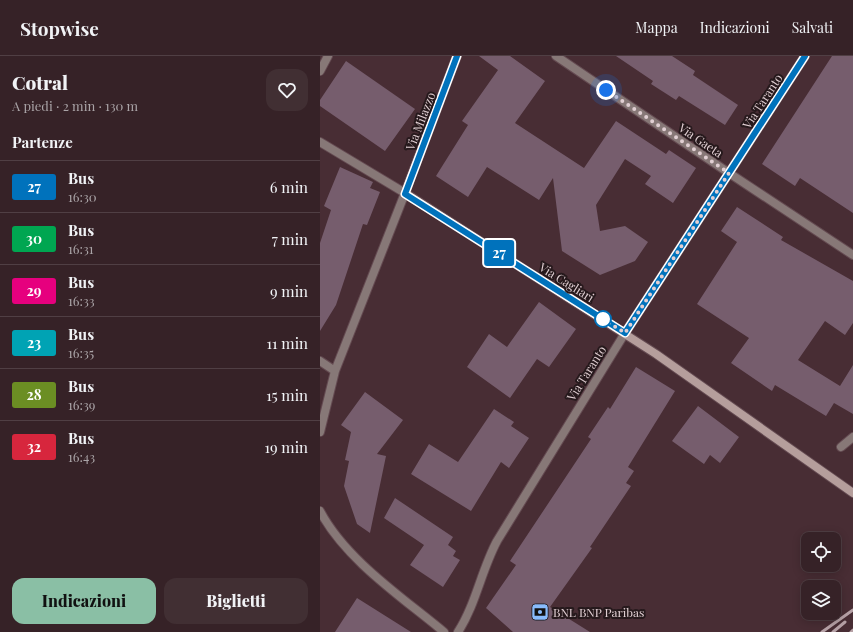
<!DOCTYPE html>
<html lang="it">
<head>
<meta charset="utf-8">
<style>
  :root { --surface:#362227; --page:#412f33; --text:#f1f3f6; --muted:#aaa4a7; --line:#503f44; --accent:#8abfa5 }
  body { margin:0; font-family:"Playfair Display",serif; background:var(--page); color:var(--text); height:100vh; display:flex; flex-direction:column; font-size:15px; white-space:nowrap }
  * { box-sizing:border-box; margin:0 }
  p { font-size:13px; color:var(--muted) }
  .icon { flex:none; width:22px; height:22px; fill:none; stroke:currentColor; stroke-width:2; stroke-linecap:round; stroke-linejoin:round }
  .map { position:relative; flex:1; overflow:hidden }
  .sheet { display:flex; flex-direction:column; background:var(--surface); width:320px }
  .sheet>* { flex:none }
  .badge { padding:0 8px; border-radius:3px; font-size:14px; line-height:26px }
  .controls { position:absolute; left:481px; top:476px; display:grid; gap:8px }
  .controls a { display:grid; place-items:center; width:40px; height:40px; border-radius:8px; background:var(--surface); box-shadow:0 2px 10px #0003,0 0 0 1px var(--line); font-size:20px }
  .you { position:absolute; width:20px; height:20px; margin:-10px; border:3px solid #fff; border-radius:50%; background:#1a73e8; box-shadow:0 0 0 6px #1a73e833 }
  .map>.badge { position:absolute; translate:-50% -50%; box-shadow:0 0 0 2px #fff }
  h2 { padding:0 12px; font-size:15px; line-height:36px }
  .round { display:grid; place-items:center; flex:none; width:42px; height:42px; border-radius:12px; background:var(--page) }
  .summary { display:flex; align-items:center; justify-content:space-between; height:68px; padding:0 12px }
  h1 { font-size:19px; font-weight:800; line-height:30px }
  .button { display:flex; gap:8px; margin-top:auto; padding:8px 12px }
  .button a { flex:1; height:46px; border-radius:12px; background:var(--accent); color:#111; font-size:16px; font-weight:800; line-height:46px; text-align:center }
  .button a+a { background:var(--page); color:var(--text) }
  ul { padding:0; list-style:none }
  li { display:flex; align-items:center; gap:12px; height:52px; padding:0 12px; border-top:1px solid var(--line) }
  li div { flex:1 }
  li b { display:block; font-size:15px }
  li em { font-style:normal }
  li .badge { min-width:44px; font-weight:700; text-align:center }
  header { display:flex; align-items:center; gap:24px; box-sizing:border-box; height:56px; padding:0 20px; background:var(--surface); border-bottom:1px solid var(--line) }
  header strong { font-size:19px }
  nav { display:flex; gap:22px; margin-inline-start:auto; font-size:14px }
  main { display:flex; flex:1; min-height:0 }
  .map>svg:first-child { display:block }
</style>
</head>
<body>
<header>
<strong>Stopwise</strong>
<nav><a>Mappa</a><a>Indicazioni</a><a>Salvati</a></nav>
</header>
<main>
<section class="sheet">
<div class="summary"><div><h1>Cotral</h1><p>A piedi · 2 min · 130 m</p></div><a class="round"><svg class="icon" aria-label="heart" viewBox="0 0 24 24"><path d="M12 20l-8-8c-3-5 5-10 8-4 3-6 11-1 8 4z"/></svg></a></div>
<h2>Partenze</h2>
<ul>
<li><span class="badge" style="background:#0072bc;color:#fff">27</span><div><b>Bus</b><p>16:30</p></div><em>6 min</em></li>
<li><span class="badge" style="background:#00a651;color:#fff">30</span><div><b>Bus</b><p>16:31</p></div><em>7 min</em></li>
<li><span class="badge" style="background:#e6007e;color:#fff">29</span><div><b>Bus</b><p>16:33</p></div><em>9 min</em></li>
<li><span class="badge" style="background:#00a3b4;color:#fff">23</span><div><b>Bus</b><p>16:35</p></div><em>11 min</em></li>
<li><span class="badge" style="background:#6b8e23;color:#fff">28</span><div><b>Bus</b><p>16:39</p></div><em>15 min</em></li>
<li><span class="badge" style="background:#d7263d;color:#fff">32</span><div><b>Bus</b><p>16:43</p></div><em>19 min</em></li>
</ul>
<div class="button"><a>Indicazioni</a><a>Biglietti</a></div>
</section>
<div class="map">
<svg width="533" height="576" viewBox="0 0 533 576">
  <rect width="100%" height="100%" fill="#482d34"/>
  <path fill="#765d6d" d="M159 0H190L225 25 195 67 264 112 296 65 346 98 349 94 376 112 353 147 325 128 331 120 305 103 276 149 280 175 305 170 328 186 315 205 280 219 242 195 233 122 219 144 167 111 148 141 116 120 148 69 142 65 178 14Z
    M296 0H352L375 15 373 19 418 49 405 69 359 40 356 44 331 28 333 25Z
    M512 0H533V157L480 122 475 130 442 108Z
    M26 5 95 53 65 95 0 50V44Z
    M20 111 53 126 50 132 60 136 47 169 43 168 16 249 0 275V187L11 154 4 150Z
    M417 151 463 181 461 184 533 225V267L525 279 505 265 478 304 520 330 533 309V358L514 347 506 360 455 329 452 335 411 307 429 282 377 248 417 186 401 175Z
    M219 246 256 273 229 311 217 303 190 342 147 311 169 278 187 291Z
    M316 311 355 335 308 411 314 415 306 427 311 430 270 491 272 492 230 551 270 576H193L166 552 196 509 190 505 271 383 268 381 288 351 290 353Z
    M45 336 83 364 57 398 66 400 50 477 37 468 24 430 29 405 25 404 31 376 21 369Z
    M378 350 419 381 400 407 390 399 384 408 352 385Z
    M174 353 194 366 191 370 209 382 189 412 181 406 151 455 91 418 109 388 138 406Z
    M75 442 133 481 128 489 136 495 133 500 140 504 123 531 90 509 104 489 64 462Z
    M37 542 91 576H15Z"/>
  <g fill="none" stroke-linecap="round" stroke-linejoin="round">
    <defs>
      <path id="street" d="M236 0 409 117 533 199
        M0 15 8 0
        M0 86 85 137 15 315 0 376
        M0 305 15 315
        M521 391 533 381
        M0 455C26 504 82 541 124 576
        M138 576C156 548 161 515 177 485L305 277"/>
      <path id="secondary" d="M137 0 85 137 336 298 533 437
        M305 277 485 0"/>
    </defs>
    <use href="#street" stroke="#644a51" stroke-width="10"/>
    <use href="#secondary" stroke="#644a51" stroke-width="10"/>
    <use href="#street" stroke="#877877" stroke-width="8"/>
    <use href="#secondary" stroke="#b59e9c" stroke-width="8"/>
    <path stroke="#b6a1a6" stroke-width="3" d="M502 576 533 554
      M513 576 525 566
      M531 576 533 574"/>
  </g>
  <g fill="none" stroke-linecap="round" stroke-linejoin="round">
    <defs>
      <path id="line" d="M137 0 85 138 305 277 485 0"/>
    </defs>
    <use href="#line" stroke="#fff" stroke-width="9"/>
    <use href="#line" stroke="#0072bc" stroke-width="6"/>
    <path stroke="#e1cfd3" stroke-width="4" stroke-dasharray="0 7.2" d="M283 263 305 277 409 117 286 34"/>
  </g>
  <defs>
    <symbol id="bank-square" viewBox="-11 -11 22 22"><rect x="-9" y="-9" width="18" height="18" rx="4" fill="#88bbfc" stroke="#26191c"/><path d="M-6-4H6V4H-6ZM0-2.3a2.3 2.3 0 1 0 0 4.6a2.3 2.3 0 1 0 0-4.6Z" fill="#111"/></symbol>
  </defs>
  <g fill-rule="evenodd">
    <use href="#bank-square" x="210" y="546" width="20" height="20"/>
  </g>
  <circle fill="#fff" stroke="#0072bc" stroke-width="2" cx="283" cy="263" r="8"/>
  <g text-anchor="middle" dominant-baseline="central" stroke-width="4" stroke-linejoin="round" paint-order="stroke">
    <g font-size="12" fill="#e1cfd3" stroke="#26191c">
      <text transform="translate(442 45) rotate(-57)">Via Taranto</text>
      <text transform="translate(100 65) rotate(-69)">Via Milazzo</text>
      <text transform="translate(381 84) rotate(34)">Via Gaeta</text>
      <text transform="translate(247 226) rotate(32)">Via Cagliari</text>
      <text transform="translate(266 317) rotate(-58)">Via Taranto</text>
    </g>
    <g font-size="12" fill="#e1cfd3" stroke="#26191c" text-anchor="start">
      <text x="233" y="556">BNL BNP Paribas</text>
    </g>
  </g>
</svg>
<div class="controls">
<a><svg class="icon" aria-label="locate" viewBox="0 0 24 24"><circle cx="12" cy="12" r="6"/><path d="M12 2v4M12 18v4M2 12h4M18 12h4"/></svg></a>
<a><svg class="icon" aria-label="layers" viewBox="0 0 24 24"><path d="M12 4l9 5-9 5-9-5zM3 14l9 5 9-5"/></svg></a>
</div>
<div class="you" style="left:286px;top:34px"></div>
<b class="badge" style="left:179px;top:197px;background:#0072bc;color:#fff">27</b>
</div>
</main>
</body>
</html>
